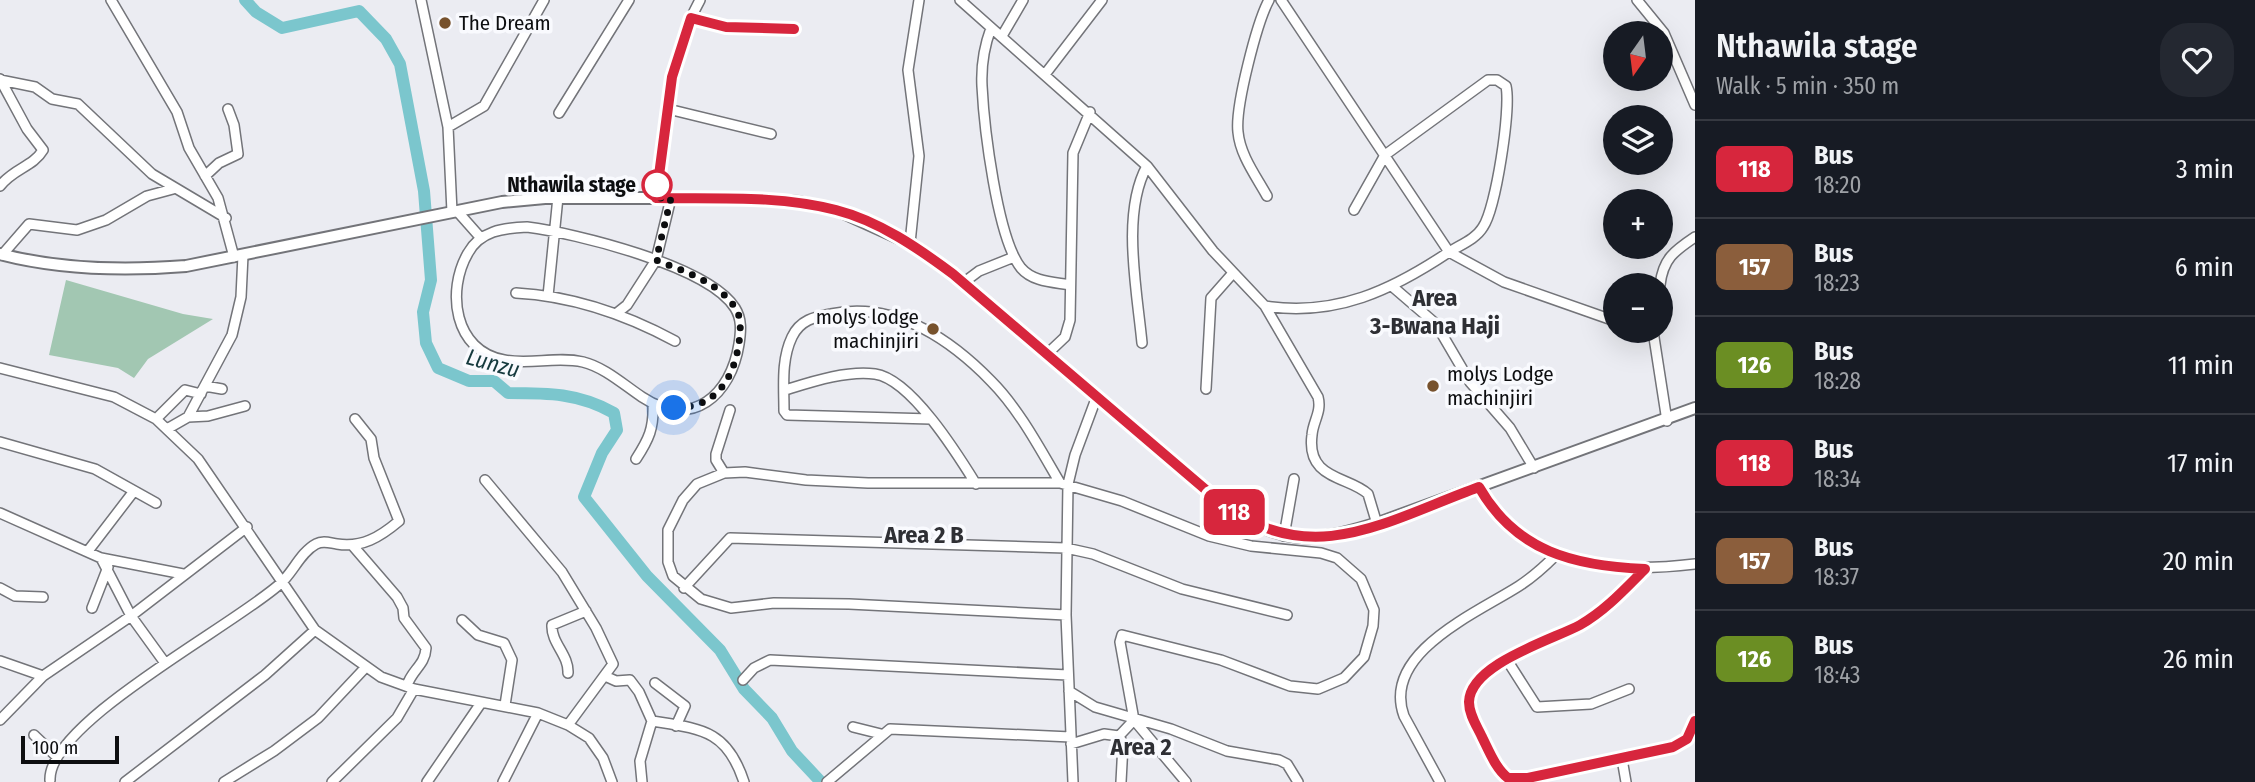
<!DOCTYPE html>
<html lang="en">
<head>
<meta charset="utf-8">
<style>
  :root { --surface:#171b24; --page:#242831; --text:#f1f3f6; --muted:#9ea1a6; --line:#363941 }
  body { margin:0; font-family:"Fira Sans Condensed",sans-serif; background:var(--page); color:var(--text); height:100vh; display:flex; flex-direction:column; font-size:26px; white-space:nowrap }
  * { box-sizing:border-box; margin:0 }
  p { font-size:23px; color:var(--muted) }
  .icon { flex:none; width:38px; height:38px; fill:none; stroke:currentColor; stroke-width:2; stroke-linecap:round; stroke-linejoin:round }
  .map { position:relative; flex:1; overflow:hidden }
  .details { display:flex; flex-direction:column; background:var(--surface); width:560px }
  .details>* { flex:none }
  .badge { padding:0 14px; border-radius:10px; font-size:24px; line-height:46px }
  .needle { width:46px; rotate:194deg }
  .controls { position:absolute; left:1603px; top:21px; display:grid; gap:14px }
  .controls a { display:grid; place-items:center; width:70px; height:70px; border-radius:50%; background:var(--surface); box-shadow:0 7px 28px #0002; font-size:35px }
  .scale { position:absolute; left:21px; bottom:18px; width:98px; box-sizing:border-box; padding-left:7px; border:4px solid #0d0e10; border-top:0; font-size:19px; line-height:24px; white-space:nowrap; color:#0d0e10; -webkit-text-stroke:5px #f9fafe; paint-order:stroke }
  .you { position:absolute; width:35px; height:35px; margin:-18px; border:5px solid #fff; border-radius:50%; background:#1a73e8; box-shadow:0 0 0 10px #1a73e833 }
  .map>.badge { position:absolute; translate:-50% -50%; box-shadow:0 0 0 4px #fff }
  .round { display:grid; place-items:center; flex:none; width:74px; height:74px; border-radius:28px; background:var(--page) }
  .summary { display:flex; align-items:center; justify-content:space-between; height:119px; padding:0 21px }
  h1 { font-size:33px; font-weight:600; line-height:52px }
  ul { padding:0; list-style:none }
  li { display:flex; align-items:center; gap:21px; height:98px; padding:0 21px; border-top:2px solid var(--line) }
  li div { flex:1 }
  li b { display:block; font-size:26px }
  li em { font-style:normal }
  li .badge { min-width:77px; font-weight:700; text-align:center }
  main { display:flex; flex:1; min-height:0 }
  .map>svg:first-child { display:block }
</style>
</head>
<body>
<main>
<div class="map">
<svg width="1695" height="782" viewBox="0 0 1695 782">
  <rect width="100%" height="100%" fill="#ebecf2"/>
  <path fill="#a2c7b2" d="M66 280 183 314 213 319 148 359 134 378 118 368 49 355Z"/>
  <g fill="none" stroke-linecap="round" stroke-linejoin="round">
    <path stroke="#7bc6cd" stroke-width="12" d="M245 0 256 12 282 28 359 11 386 39 400 64 424 191 431 280 423 312 426 343 438 368 469 381H494L508 393C548 393 579 393 614 413L617 430 602 453 584 497 647 576 720 650 744 689 772 718 792 751 821 782"/>
    <defs>
      <path id="minor" d="M111 0 177 112 189 148 218 198 234 257
        M421 0 448 127 452 212
        M960 0 1147 166 1213 251 1265 306 1318 397C1322 412 1313 421 1312 435 1306 480 1349 476 1368 494L1377 524
        M1281 0 1449 252 1504 282 1615 321
        M1637 0 1664 33 1695 105
        M691 18 734 28 795 29
        M991 28C984 47 981 66 982 86 984 126 997 238 1021 268 1033 282 1053 282 1070 285
        M1002 36 1023 0
        M1046 73 1102 0
        M0 79 27 129 43 150C33 167 14 168 0 186
        M0 80 35 87 52 99 78 104 152 174 226 218
        M668 109 771 134
        M559 113 629 0
        M448 127 484 106 544 0
        M205 176 219 163 238 154 234 125 228 109
        M1267 196C1256 176 1240 155 1238 132 1235 107 1257 22 1269 0
        M656 198C664 131 667 60 700 0
        M457 211 480 237
        M527 227C575 233 709 266 735 308 742 319 741 331 739 344 731 395 692 430 642 397 624 385 604 367 583 362 557 356 530 365 504 360 454 351 446 291 468 253 480 231 503 228 527 227Z
        M910 243 919 156 908 70 919 0
        M2 255 29 224 77 230 106 220 147 196 173 189
        M963 283 979 271 1014 257
        M1660 285C1663 259 1674 251 1695 237
        M1393 287 1436 324 1470 382 1510 428 1534 468
        M516 293C573 296 625 314 675 341
        M548 296 558 197
        M1265 306C1336 317 1392 290 1449 252 1460 245 1476 239 1483 227 1496 208 1511 109 1506 86L1497 80H1488L1385 155 1354 210
        M617 313 627 305 656 260 671 198
        M1653 331 1667 421
        M1142 343C1137 290 1121 213 1147 166
        M1047 354 1065 337 1070 320 1073 153 1090 112
        M0 368 114 397 156 419 198 459 315 630 381 677 414 689 538 713 568 725 589 738 603 758 612 782
        M205 386 222 389
        M1206 389 1211 298 1233 273
        M785 390C811 382 847 370 875 374 911 379 958 455 976 484
        M188 417 208 416 245 406
        M156 419 185 390 201 394
        M931 419 787 415 784 411C784 386 781 360 792 337 800 320 814 317 831 314 894 301 949 338 991 381 1019 409 1040 449 1060 483
        M167 429 188 417 232 335 241 297 243 255
        M0 442 95 469 156 503
        M636 459C649 439 654 428 653 404
        M724 473 716 460V454L730 410
        M485 480 562 572 596 628 613 664 568 725
        M1479 487C1525 568 1611 574 1695 564
        M0 513 101 558 183 574
        M1284 536 1294 479
        M353 546 397 597 403 608 404 618 426 648C425 666 411 670 407 686
        M88 551 134 491
        M101 558 131 616 165 663
        M1645 569C1625 589 1605 612 1579 625 1552 640 1468 666 1469 704 1470 716 1478 728 1483 739 1491 754 1498 774 1515 780L1673 747 1687 739 1695 720
        M0 588 15 596 43 597
        M684 588 730 538 1066 548 1093 554 1182 589 1287 615
        M92 608 108 567
        M1066 615 849 604 774 603 731 608 701 599 673 576 668 562V530L683 500 697 484 724 473 745 472 806 480 868 483H1060L1122 501 1209 536 1251 546 1321 553 1337 558 1361 579 1374 610 1373 626 1364 657 1344 678 1318 689 1290 686 1221 660 1122 635 1120 642 1134 720 1186 782
        M462 620 478 635 504 643 512 660 505 705
        M1507 660 1537 707 1591 704 1629 689
        M0 661 43 676
        M568 673C569 655 551 643 552 625L586 611
        M605 676 616 681 630 680 639 692 652 721 640 761 642 782
        M743 680 754 668 770 660 1068 675
        M655 683 685 706 676 726
        M1069 691 1095 707 1171 729 1227 751 1279 760 1287 764 1298 782
        M0 720 43 676 131 616 247 527
        M652 721C702 729 727 730 744 782
        M853 727 881 734
        M34 735 56 756
        M1119 736 1134 720
        M1071 744 1104 734 1119 736 1123 744 1121 782
        M1622 759 1626 782
        M50 780C48 722 237 624 281 583 293 572 301 552 316 544 323 540 330 543 337 544 362 548 380 537 399 521L374 458 371 439 355 419
        M125 782 265 675 315 630
        M224 782 274 751 318 718 365 668
        M332 782 397 718 414 689
        M427 782 481 703
        M503 782 538 713
        M827 782 890 729 1071 737
        M1073 782 1066 615 1068 484 1075 455 1097 396
        M1440 782 1404 716C1381 653 1477 613 1519 586 1533 577 1544 567 1556 555"/>
      <path id="major" d="M0 254C61 270 123 271 186 266L502 202 545 198H656L755 199 799 202 837 210 910 243 953 274 1226 507C1282 546 1318 543 1381 522L1695 408"/>
    </defs>
    <use href="#minor" stroke="#737479" stroke-width="12"/>
    <use href="#major" stroke="#737479" stroke-width="14"/>
    <use href="#minor" stroke="#fff" stroke-width="9"/>
    <use href="#major" stroke="#fff" stroke-width="10"/>
  </g>
  <g fill="none" stroke-linecap="round" stroke-linejoin="round">
    <defs>
      <path id="line" d="M794 29 726 27 691 18 672 77 656 198C715 199 778 195 836 210 879 221 918 248 953 274L1226 507C1315 569 1388 520 1479 487 1516 552 1575 566 1645 569 1625 589 1605 611 1580 625 1552 640 1470 664 1469 702 1469 715 1477 726 1482 737 1489 751 1496 769 1508 778H1528L1673 747 1687 739 1695 721"/>
    </defs>
    <use href="#line" stroke="#fff" stroke-width="16"/>
    <use href="#line" stroke="#d7263d" stroke-width="10"/>
    <path stroke="#0d0e10" stroke-width="7" stroke-dasharray="0 12.6" d="M657 185 658 175 656 198H671L656 260C683 271 722 283 737 311 742 321 740 333 739 343 733 381 715 408 674 408"/>
  </g>
  <g fill="#77522d" stroke="#f9fafe" stroke-width="2.5">
    <circle cx="445" cy="23" r="7"/>
    <circle cx="933" cy="329" r="7"/>
    <circle cx="1433" cy="386" r="7"/>
  </g>
  <circle fill="#fff" stroke="#d7263d" stroke-width="3.5" cx="657" cy="185" r="14"/>
  <g text-anchor="middle" dominant-baseline="central" stroke-width="7" stroke-linejoin="round" paint-order="stroke">
    <g font-size="21" fill="#0d0e10" stroke="#f9fafe" text-anchor="start">
      <text x="459" y="23">The Dream</text>
      <text x="919" y="317" text-anchor="end">molys lodge<tspan x="919" dy="24">machinjiri</tspan></text>
      <text x="1447" y="374">molys Lodge<tspan x="1447" dy="24">machinjiri</tspan></text>
    </g>
    <g font-size="21" font-weight="bold" fill="#0d0e10" stroke="#f9fafe" text-anchor="end">
      <text x="636" y="185">Nthawila stage</text>
    </g>
    <g font-size="23" font-style="italic" fill="#163a3e" stroke="#f9fafe">
      <text transform="translate(493 363) rotate(15)">Lunzu</text>
    </g>
    <g font-size="24" font-weight="bold" fill="#2e2f34" stroke="#f9fafe">
      <text x="1435" y="298">Area<tspan x="1435" dy="28">3-Bwana Haji</tspan></text>
      <text x="924" y="535">Area 2 B</text>
      <text x="1141" y="747">Area 2</text>
    </g>
  </g>
</svg>
<div class="controls">
<a><svg class="needle" viewBox="-14 -14 28 28"><path d="M0-13l5 13h-10z" fill="#e53935"/><path d="M0 13l5-13h-10z" fill="#9ea1a6"/></svg></a>
<a><svg class="icon" aria-label="layers" viewBox="0 0 24 24"><path d="M12 4l9 5-9 5-9-5zM3 14l9 5 9-5"/></svg></a>
<a>+</a>
<a>−</a>
</div>
<div class="scale">100 m</div>
<div class="you" style="left:674px;top:408px"></div>
<b class="badge" style="left:1234px;top:512px;background:#d7263d;color:#fff">118</b>
</div>
<section class="details">
<div class="summary"><div><h1>Nthawila stage</h1><p>Walk · 5 min · 350 m</p></div><a class="round"><svg class="icon" aria-label="heart" viewBox="0 0 24 24"><path d="M12 20l-8-8c-3-5 5-10 8-4 3-6 11-1 8 4z"/></svg></a></div>
<ul>
<li><span class="badge" style="background:#d7263d;color:#fff">118</span><div><b>Bus</b><p>18:20</p></div><em>3 min</em></li>
<li><span class="badge" style="background:#8b5e3c;color:#fff">157</span><div><b>Bus</b><p>18:23</p></div><em>6 min</em></li>
<li><span class="badge" style="background:#6b8e23;color:#fff">126</span><div><b>Bus</b><p>18:28</p></div><em>11 min</em></li>
<li><span class="badge" style="background:#d7263d;color:#fff">118</span><div><b>Bus</b><p>18:34</p></div><em>17 min</em></li>
<li><span class="badge" style="background:#8b5e3c;color:#fff">157</span><div><b>Bus</b><p>18:37</p></div><em>20 min</em></li>
<li><span class="badge" style="background:#6b8e23;color:#fff">126</span><div><b>Bus</b><p>18:43</p></div><em>26 min</em></li>
</ul>
</section>
</main>
</body>
</html>
